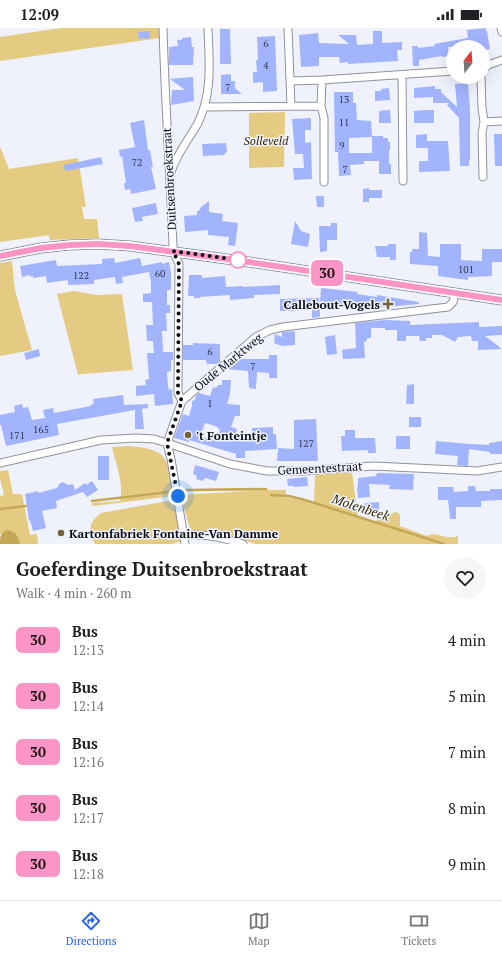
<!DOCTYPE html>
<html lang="en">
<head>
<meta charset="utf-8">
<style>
  :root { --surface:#fff; --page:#f6f6f6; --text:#202124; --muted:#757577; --line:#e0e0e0; --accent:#2563eb }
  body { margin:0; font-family:"PT Serif",serif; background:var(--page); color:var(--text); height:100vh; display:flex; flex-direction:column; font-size:15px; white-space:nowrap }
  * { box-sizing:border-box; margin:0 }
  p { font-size:13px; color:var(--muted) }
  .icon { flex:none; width:22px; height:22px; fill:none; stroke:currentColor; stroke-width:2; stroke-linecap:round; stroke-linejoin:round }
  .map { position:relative; height:516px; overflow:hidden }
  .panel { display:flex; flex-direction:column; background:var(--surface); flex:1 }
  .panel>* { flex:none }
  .badge { padding:0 8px; border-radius:6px; font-size:14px; line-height:26px }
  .needle { width:26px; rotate:17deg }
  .tools { position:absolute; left:446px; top:12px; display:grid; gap:8px }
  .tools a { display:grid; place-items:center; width:44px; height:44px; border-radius:50%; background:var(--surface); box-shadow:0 4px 16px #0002; font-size:20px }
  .you { position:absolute; width:20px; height:20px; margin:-10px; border:3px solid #fff; border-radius:50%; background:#1a73e8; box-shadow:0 0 0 6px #1a73e833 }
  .map>.badge { position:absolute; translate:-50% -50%; box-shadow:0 0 0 2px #fff }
  .round { display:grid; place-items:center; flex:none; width:42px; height:42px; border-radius:21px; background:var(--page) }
  .overview { display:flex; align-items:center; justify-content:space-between; height:68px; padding:0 16px }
  h1 { font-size:19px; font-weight:700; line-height:30px }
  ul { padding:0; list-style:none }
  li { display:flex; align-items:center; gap:12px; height:56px; padding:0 16px }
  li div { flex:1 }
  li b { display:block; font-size:15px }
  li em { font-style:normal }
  li .badge { min-width:44px; font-weight:700; text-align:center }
  .status { display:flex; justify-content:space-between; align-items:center; height:28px; padding:0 20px; background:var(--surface); direction:ltr }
  .status svg { height:11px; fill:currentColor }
  .menu { display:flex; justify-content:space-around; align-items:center; height:56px; border-top:1px solid var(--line); background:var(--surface); font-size:11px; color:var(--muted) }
  .menu a { display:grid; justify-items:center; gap:2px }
  .menu .on { color:var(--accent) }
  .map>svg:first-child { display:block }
</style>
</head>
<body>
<div class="status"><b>12:09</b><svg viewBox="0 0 49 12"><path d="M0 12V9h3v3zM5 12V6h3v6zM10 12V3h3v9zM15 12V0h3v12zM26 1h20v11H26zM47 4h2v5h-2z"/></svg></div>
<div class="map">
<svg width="502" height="516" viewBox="0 0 502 516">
  <rect width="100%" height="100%" fill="#eff2fd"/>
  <path fill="#e5cb82" d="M61 0H160V10L0 33V9Z
    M285 84 284 139 249 140V85Z
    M0 119 9 141 78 130 86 179H82L84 191H97L99 210 50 212 49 207 0 214Z
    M12 233 15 262 32 322 0 328V235Z
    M74 263 96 267 122 266 133 342 82 346 78 347 57 266Z
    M128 418C171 421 167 431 173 468L93 478 92 475 120 473C124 455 116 437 112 419Z
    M8 442 13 466H22L30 507 37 506 38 516H20L18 507 0 506V468L4 467 0 451V443Z
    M352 444 358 489 376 494 378 490 386 492 392 485 397 484 400 487V498L427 508C435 502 447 513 458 508V516H255L225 506 192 502 189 498 181 467 264 462H286V469L314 475 315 447Z
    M173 472 182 513 172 516H95C88 502 88 495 101 485Z"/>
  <path fill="#c5a855" d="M7 502C16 504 19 507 20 516H0C0 509 0 505 7 502Z"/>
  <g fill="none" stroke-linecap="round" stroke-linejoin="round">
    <path stroke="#c5a855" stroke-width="2.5" d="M271 467 289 468 305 472 444 516
      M92 473 186 462 266 461
      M0 481 26 478"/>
  </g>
  <path fill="#a2b4fe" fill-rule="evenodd" d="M220 0 222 1H230L231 36H220Z
    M486 0V3H487L490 21 483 22V19H448L449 28 442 29V28L419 32V38H413L412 18H418V20L435 18 434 16 468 10 467 2Z
    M149 3 150 10 139 11 138 4Z
    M373 3H382V15L402 14V22H397L398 33 348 36V34L340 35 339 29H319V38L301 39 299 7 318 5 319 15 349 16 338 7H356L357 17 373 16Z
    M275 8 277 63 263 64V54L253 55V44H257L256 32H258L257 9Z
    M191 9 192 19H194L193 37H169V19L178 18 177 12H182V10Z
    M231 46V53H235V60L242 66H221V47Z
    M193 49 194 73 171 77 172 62H185L170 51Z
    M468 55 470 81V132H469V138H460L459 90 447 77 449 75H433V69L414 70V60L435 58V61H441V64L457 79 455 56Z
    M389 60 390 72 375 73V63H381V61Z
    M334 64H353V75H356L357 92 371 93 372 108H383V110H388V114H390V122H389V136H391V146H379V133H364V136L350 137 351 147 339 148 338 124H335ZM372 109V125H349V110Z
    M390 82 391 95H379V83Z
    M426 82H434V95H414V83Z
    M311 90V102H305V115L311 114 312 151 294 152 293 140H304L303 126H295L292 91Z
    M144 92 148 122H150L153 139H151L156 161 131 166 130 161 125 162 124 155H126L122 128 120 129 119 122 135 119 130 95Z
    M427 106V113H448L450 143 419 144V133H428V120H416V107Z
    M494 106H502V138H495Z
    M226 115 227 123 224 127 203 128 202 116Z
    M101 129 103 136 65 143 64 137Z
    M369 160V162H382V170H369V174H363V161Z
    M316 168H324V179H317Z
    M209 173V184L223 186 222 193 238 195 235 218 228 217 229 209 208 207V202L185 204 184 188 197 187V183H199L201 179Z
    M156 175 158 186 142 189 143 193 135 194 132 180Z
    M295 193 301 203 310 206 308 219 291 216Z
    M331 195H337V212H327V223L320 224 319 198H331Z
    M419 204 427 205 428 228 440 229V216H461V232L482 233V221H502V234H492V248L468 249V252L438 248V238L410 236V224H412V221H419Z
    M388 216H396V232H390V229H377L375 218H388Z
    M114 230 115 235 140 230 142 238 162 234V236L169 234 171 245V262H167V277H170V285H166L167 303H162L163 324H173V332H171V343L167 344 168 358 169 362 172 361 173 376 155 378 154 366 136 368V358L146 357 145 352 149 351 147 325H154L153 313H147L146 297H153L152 274H143V266L151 265V254L149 244 122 249 123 255 116 256 115 249 94 252V256L68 257V252L47 255 46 248 33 250V248L30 249V247L22 249 20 238 56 232 57 238 102 236V231Z
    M189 247H202V250L225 248 226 259 243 258V259L280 257V266L254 267V270L230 272V267L200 269V270H194V268H188Z
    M321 260 358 264 357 266 377 269V267L419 274V276L366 281 365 282 358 281 359 280 320 273Z
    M319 270 320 289 312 290V282L280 283V271Z
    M385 292 410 293V297L479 294V299L502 298V307L485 308 502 321 478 322V313H472L471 308 458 309 455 314 442 307H432V310H426V313H420L419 308H406V313H397V302H385V300H371V310H367V313L364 314 365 330 343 331 342 322 356 320 355 295Z
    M295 303V317L282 318 274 315 275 306 282 309V304Z
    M335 307 337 326 327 327 325 309Z
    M193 315 220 316V334L217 336H207L206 332H183V317H193Z
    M39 321 40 328 26 332 24 325Z
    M269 327H277V350H269V345L257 344 256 361 249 360 248 343 226 341 238 331H269Z
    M222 352H231L230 366 227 376 240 377V388H235L231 399 237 401 235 409H252V400L273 399V406H276L277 421 245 423V430H236V426L189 412V414L174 410 183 386 189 388 192 378V373L195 372 196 367 199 365 210 368 213 359 216 360 218 357H222ZM205 395 218 399 217 400 220 401 216 413 200 408Z
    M414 356V376H406L407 357Z
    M123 367 124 377 148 376V380L142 381 144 401H135V382L57 396 59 407 6 418 1 397H0V387L15 384 14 378 22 376 23 380 28 379 32 392 45 390 43 382 53 380 54 385 91 378 90 377 94 376 93 371Z
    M409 389H421V399H409Z
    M316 391 318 433H277L278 420 294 421V392Z
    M345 402H355V410H375L376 425H368V422L342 423 341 408H345Z
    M396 408H410V421H396Z
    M436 413 470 416 489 417V415L502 413V426H490V424L469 421 468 438 457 437 458 428 435 426Z
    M98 428H109V452H98Z
    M195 437 219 444 216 453 205 450 203 453 196 451 197 448 193 446Z
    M377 445 414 446 413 462 389 461 390 457 369 456 370 469 358 470 357 459H358V450L376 448Z
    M307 449 308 458 294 459V458H288L287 451Z
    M92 453 98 462 87 469 83 464 56 473 57 480 42 483 46 500 33 503 30 492 29 493 25 466 38 463V465L57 460 60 455 63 454 68 457 73 456 75 462 85 455 86 457Z
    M468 458H475L476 463H490V461H502V472L481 473V479H456V491H450L448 472H438V459H453L454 464 468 463Z
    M379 474V483L365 482V475Z"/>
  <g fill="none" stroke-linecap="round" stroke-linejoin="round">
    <defs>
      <path id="street" d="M163 0C165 73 170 145 173 217V223L179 236 178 359V365L182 373
        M288 0 291 78
        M501 0 502 4
        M483 42 488 37 502 32
        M402 47 403 153
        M481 49 482 80 484 94 502 93
        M322 52 321 78 324 90V154
        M291 53 322 52 453 43
        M204 79 321 78
        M171 144C177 125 189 111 198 95 213 64 209 33 208 0
        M483 149 482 105 484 94
        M167 415 182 373 256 309 270 302 283 299 448 279 453 274 455 265
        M167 415 171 431 185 516
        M0 435 101 412 136 410 154 411 167 415 230 436 267 443H302L374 438 477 443 502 439
        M184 507C206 506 222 509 243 516"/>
      <path id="secondary" d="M0 228 41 220 69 217 98 216 130 218 249 234 502 272"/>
    </defs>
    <use href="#street" stroke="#8f929c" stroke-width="9"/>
    <use href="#secondary" stroke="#8f929c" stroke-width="11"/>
    <use href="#street" stroke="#fff" stroke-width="7"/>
    <use href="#secondary" stroke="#fff" stroke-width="9"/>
  </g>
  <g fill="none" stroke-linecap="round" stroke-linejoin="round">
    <defs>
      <path id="line" d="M0 228 41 220 70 217 98 216 130 218 249 234 502 272"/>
    </defs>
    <use href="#line" stroke="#fff" stroke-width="9"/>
    <use href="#line" stroke="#fc95c5" stroke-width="6"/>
    <path stroke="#0c0d11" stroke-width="4" stroke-dasharray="0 7.2" d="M178 468 167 415 182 373 178 365V359L179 236 173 223 238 232"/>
  </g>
  <circle fill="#fff" stroke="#fc95c5" stroke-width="2" cx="238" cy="232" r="8"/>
  <g fill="#746230" stroke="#eff2fd" stroke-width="1.5">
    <path d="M386 270h4v4h4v4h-4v4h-4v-4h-4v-4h4z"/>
    <circle cx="188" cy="407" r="4"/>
    <circle cx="61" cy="505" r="4"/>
  </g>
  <g text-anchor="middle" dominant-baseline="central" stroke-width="3" stroke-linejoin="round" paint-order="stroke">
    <g font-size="10" fill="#32374c">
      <text x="266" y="15">6</text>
      <text x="266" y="37">4</text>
      <text x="228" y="59">7</text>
      <text x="344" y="71">13</text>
      <text x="344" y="94">11</text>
      <text x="342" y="117">9</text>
      <text x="137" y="134">72</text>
      <text x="345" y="141">7</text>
      <text x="466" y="241">101</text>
      <text x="160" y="245">60</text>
      <text x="81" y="247">122</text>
      <text x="210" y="323">6</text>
      <text x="253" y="338">7</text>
      <text x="210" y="375">1</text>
      <text x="41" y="401">165</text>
      <text x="17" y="407">171</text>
      <text x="306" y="415">127</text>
    </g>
    <g font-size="12" font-style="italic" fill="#372b05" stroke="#eff2fd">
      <text x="266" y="112">Solleveld</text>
    </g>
    <g font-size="12" fill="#0c0d11" stroke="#eff2fd">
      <text transform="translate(169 151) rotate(-93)">Duitsenbroekstraat</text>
      <text transform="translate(228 334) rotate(-39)">Oude Marktweg</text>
      <text transform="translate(320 440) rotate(-3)">Gemeentestraat</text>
    </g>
    <g font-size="12" font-weight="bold" fill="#0c0d11" stroke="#eff2fd" text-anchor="start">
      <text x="380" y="276" text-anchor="end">Callebout-Vogels</text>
      <text x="196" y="407">'t Fonteintje</text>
      <text x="69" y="505">Kartonfabriek Fontaine-Van Damme</text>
    </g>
    <g font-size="13" font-style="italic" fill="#372b05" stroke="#eff2fd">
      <text transform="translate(361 479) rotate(18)">Molenbeek</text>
    </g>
  </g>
</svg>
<div class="tools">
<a><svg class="needle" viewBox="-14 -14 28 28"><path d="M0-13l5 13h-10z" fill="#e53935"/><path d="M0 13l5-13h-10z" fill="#757577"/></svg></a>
</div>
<div class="you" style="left:178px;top:468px"></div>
<b class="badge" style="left:327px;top:245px;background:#fc95c5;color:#111">30</b>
</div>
<section class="panel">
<div class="overview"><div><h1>Goeferdinge Duitsenbroekstraat</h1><p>Walk · 4 min · 260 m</p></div><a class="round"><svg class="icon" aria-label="heart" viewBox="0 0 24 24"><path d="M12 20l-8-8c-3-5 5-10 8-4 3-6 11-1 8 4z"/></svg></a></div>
<ul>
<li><span class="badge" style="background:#fc95c5;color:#111">30</span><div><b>Bus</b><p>12:13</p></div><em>4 min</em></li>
<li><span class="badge" style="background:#fc95c5;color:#111">30</span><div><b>Bus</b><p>12:14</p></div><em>5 min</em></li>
<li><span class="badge" style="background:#fc95c5;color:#111">30</span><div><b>Bus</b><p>12:16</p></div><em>7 min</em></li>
<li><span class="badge" style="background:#fc95c5;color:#111">30</span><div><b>Bus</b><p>12:17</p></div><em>8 min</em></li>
<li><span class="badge" style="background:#fc95c5;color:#111">30</span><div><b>Bus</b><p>12:18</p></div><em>9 min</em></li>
</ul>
</section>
<nav class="menu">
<a class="on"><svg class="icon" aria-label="directions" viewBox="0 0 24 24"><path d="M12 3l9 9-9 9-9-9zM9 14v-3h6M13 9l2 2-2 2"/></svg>Directions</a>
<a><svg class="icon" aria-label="map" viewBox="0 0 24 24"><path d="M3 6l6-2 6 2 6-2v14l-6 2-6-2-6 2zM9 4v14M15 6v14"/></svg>Map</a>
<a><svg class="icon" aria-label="tickets" viewBox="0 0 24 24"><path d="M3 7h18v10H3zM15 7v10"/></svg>Tickets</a>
</nav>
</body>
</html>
